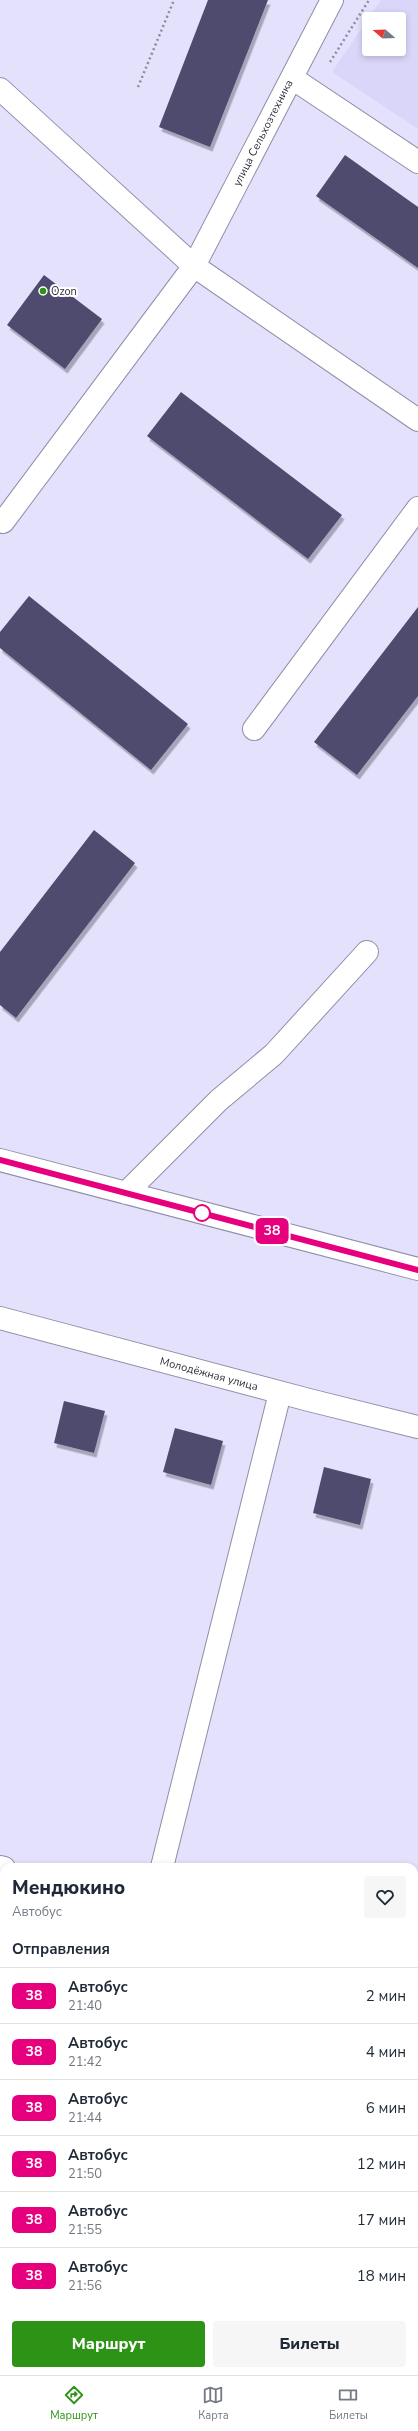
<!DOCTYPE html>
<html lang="ru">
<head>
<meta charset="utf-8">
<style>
  :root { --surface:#fff; --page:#f6f6f7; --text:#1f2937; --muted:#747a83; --line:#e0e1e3; --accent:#2d9317 }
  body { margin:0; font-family:"Nunito Sans",sans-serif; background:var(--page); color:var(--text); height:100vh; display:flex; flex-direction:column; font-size:15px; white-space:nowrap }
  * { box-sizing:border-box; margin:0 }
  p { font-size:13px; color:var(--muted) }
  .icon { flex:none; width:22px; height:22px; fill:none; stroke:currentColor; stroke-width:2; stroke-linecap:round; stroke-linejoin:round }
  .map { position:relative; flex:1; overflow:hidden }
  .details { position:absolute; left:0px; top:1863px; width:418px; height:512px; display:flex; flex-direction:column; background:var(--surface); border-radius:12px 12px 0 0; box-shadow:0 2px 6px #0003 }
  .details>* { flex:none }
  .badge { padding:0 8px; border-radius:6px; font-size:14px; line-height:26px }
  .needle { width:26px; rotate:289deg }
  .buttons { position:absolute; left:362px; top:12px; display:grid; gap:8px }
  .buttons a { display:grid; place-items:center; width:44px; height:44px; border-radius:4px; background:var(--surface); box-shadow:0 2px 6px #0003; font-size:20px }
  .map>.badge { position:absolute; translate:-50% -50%; box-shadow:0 0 0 2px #fff }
  h2 { padding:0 12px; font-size:15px; line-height:36px }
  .round { display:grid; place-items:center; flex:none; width:42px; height:42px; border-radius:4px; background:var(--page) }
  .headline { display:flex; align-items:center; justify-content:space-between; height:68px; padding:0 12px }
  h1 { font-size:19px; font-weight:800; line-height:30px }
  .primary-button { display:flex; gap:8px; margin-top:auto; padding:8px 12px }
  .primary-button a { flex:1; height:46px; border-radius:4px; background:var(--accent); color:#fff; font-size:16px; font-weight:800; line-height:46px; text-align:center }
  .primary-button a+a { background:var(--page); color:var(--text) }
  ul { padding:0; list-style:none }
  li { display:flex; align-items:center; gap:12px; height:56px; padding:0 12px; border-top:1px solid var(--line) }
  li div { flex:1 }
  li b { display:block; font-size:15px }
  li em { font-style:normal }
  li .badge { min-width:44px; font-weight:700; text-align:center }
  .menu { display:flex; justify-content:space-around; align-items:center; height:56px; border-top:1px solid var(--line); background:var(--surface); font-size:11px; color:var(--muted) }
  .menu a { display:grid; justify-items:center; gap:2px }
  .menu .selected { color:var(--accent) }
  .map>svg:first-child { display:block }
</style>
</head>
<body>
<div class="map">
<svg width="418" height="2375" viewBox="0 0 418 2375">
  <defs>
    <filter id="shadow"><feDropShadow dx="2.5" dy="4.5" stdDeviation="0" flood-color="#0004"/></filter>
  </defs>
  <rect width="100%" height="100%" fill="#e4e1fd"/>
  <path fill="#dad6f9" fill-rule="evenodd" d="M381 0H418V129L332 72ZM369 19H399V49H369Z"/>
  <path fill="#504b6e" filter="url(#shadow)" d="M208 0H268L210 147 159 127Z
    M345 155 418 207V268L316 196Z
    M44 275 102 319 65 369 7 325Z
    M181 392 342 515 308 559 147 436Z
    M29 596 188 724 151 770 0 648V632Z
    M418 607V696L357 775 314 742Z
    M94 830 135 863 16 1018 0 1005V952Z
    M64 1401 105 1411 94 1453 54 1443Z
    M175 1428 223 1441 211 1485 163 1472Z
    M324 1467 371 1479 360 1525 313 1513Z
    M232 2371H264L263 2375H231Z
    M371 2371H400L399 2375H370Z"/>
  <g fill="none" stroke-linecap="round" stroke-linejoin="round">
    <defs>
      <path id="minor" d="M292 78 418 162
        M0 89 194 266 418 420
        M0 520 3 522 194 266 332 0
        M254 729 418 508
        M0 1160 418 1269
        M126 1193 219 1100 274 1054 367 952
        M0 1318 309 1400 418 1427
        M0 1867 4 1868
        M162 1867 280 1393
        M414 1962 418 1963
        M0 2017 4 2001
        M0 2128 4 2129
        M414 2235 418 2236"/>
    </defs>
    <use href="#minor" stroke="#908da7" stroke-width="24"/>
    <path stroke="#8c8a9d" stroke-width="2.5" stroke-dasharray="2 3" stroke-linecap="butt" d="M330 62 369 0
      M138 87 174 0"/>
    <use href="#minor" stroke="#fff" stroke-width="22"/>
  </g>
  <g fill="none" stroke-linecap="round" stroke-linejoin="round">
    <defs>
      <path id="line" d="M0 1160 418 1270"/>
    </defs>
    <use href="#line" stroke="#fff" stroke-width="9"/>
    <use href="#line" stroke="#e6007e" stroke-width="6"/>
  </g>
  <circle fill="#2d9317" stroke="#fff" stroke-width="1.5" cx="43" cy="291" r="4"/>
  <circle fill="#fff" stroke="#e6007e" stroke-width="2" cx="202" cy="1213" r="8"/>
  <g text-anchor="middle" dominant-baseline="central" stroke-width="4" stroke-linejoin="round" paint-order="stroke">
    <g font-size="11" fill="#2f2e38" stroke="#fff">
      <text transform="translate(263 133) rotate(-63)">улица Сельхозтехника</text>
      <text transform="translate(209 1374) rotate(15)">Молодёжная улица</text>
    </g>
    <g font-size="11" fill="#2f2e38" stroke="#fff" text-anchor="start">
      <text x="51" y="291">Ozon</text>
    </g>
  </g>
</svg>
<div class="buttons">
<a><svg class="needle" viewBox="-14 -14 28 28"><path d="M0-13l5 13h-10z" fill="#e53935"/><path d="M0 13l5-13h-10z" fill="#747a83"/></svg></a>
</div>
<b class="badge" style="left:272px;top:1231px;background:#e6007e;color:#fff">38</b>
<section class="details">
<div class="headline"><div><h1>Мендюкино</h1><p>Автобус</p></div><a class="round"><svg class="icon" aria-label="heart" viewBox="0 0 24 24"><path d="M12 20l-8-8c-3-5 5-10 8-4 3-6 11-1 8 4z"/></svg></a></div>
<h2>Отправления</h2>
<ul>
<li><span class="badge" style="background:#e6007e;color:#fff">38</span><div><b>Автобус</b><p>21:40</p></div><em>2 мин</em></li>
<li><span class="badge" style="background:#e6007e;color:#fff">38</span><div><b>Автобус</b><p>21:42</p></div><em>4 мин</em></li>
<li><span class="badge" style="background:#e6007e;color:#fff">38</span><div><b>Автобус</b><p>21:44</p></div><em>6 мин</em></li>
<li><span class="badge" style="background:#e6007e;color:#fff">38</span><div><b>Автобус</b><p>21:50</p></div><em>12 мин</em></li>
<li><span class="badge" style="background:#e6007e;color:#fff">38</span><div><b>Автобус</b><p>21:55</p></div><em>17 мин</em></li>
<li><span class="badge" style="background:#e6007e;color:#fff">38</span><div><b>Автобус</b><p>21:56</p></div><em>18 мин</em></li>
</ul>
<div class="primary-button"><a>Маршрут</a><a>Билеты</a></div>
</section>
</div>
<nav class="menu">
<a class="selected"><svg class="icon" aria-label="directions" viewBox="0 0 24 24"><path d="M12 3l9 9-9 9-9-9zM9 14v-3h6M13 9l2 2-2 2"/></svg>Маршрут</a>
<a><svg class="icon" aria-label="map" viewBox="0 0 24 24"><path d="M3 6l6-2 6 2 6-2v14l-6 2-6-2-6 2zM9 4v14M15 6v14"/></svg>Карта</a>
<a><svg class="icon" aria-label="tickets" viewBox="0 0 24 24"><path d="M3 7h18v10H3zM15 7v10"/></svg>Билеты</a>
</nav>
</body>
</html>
